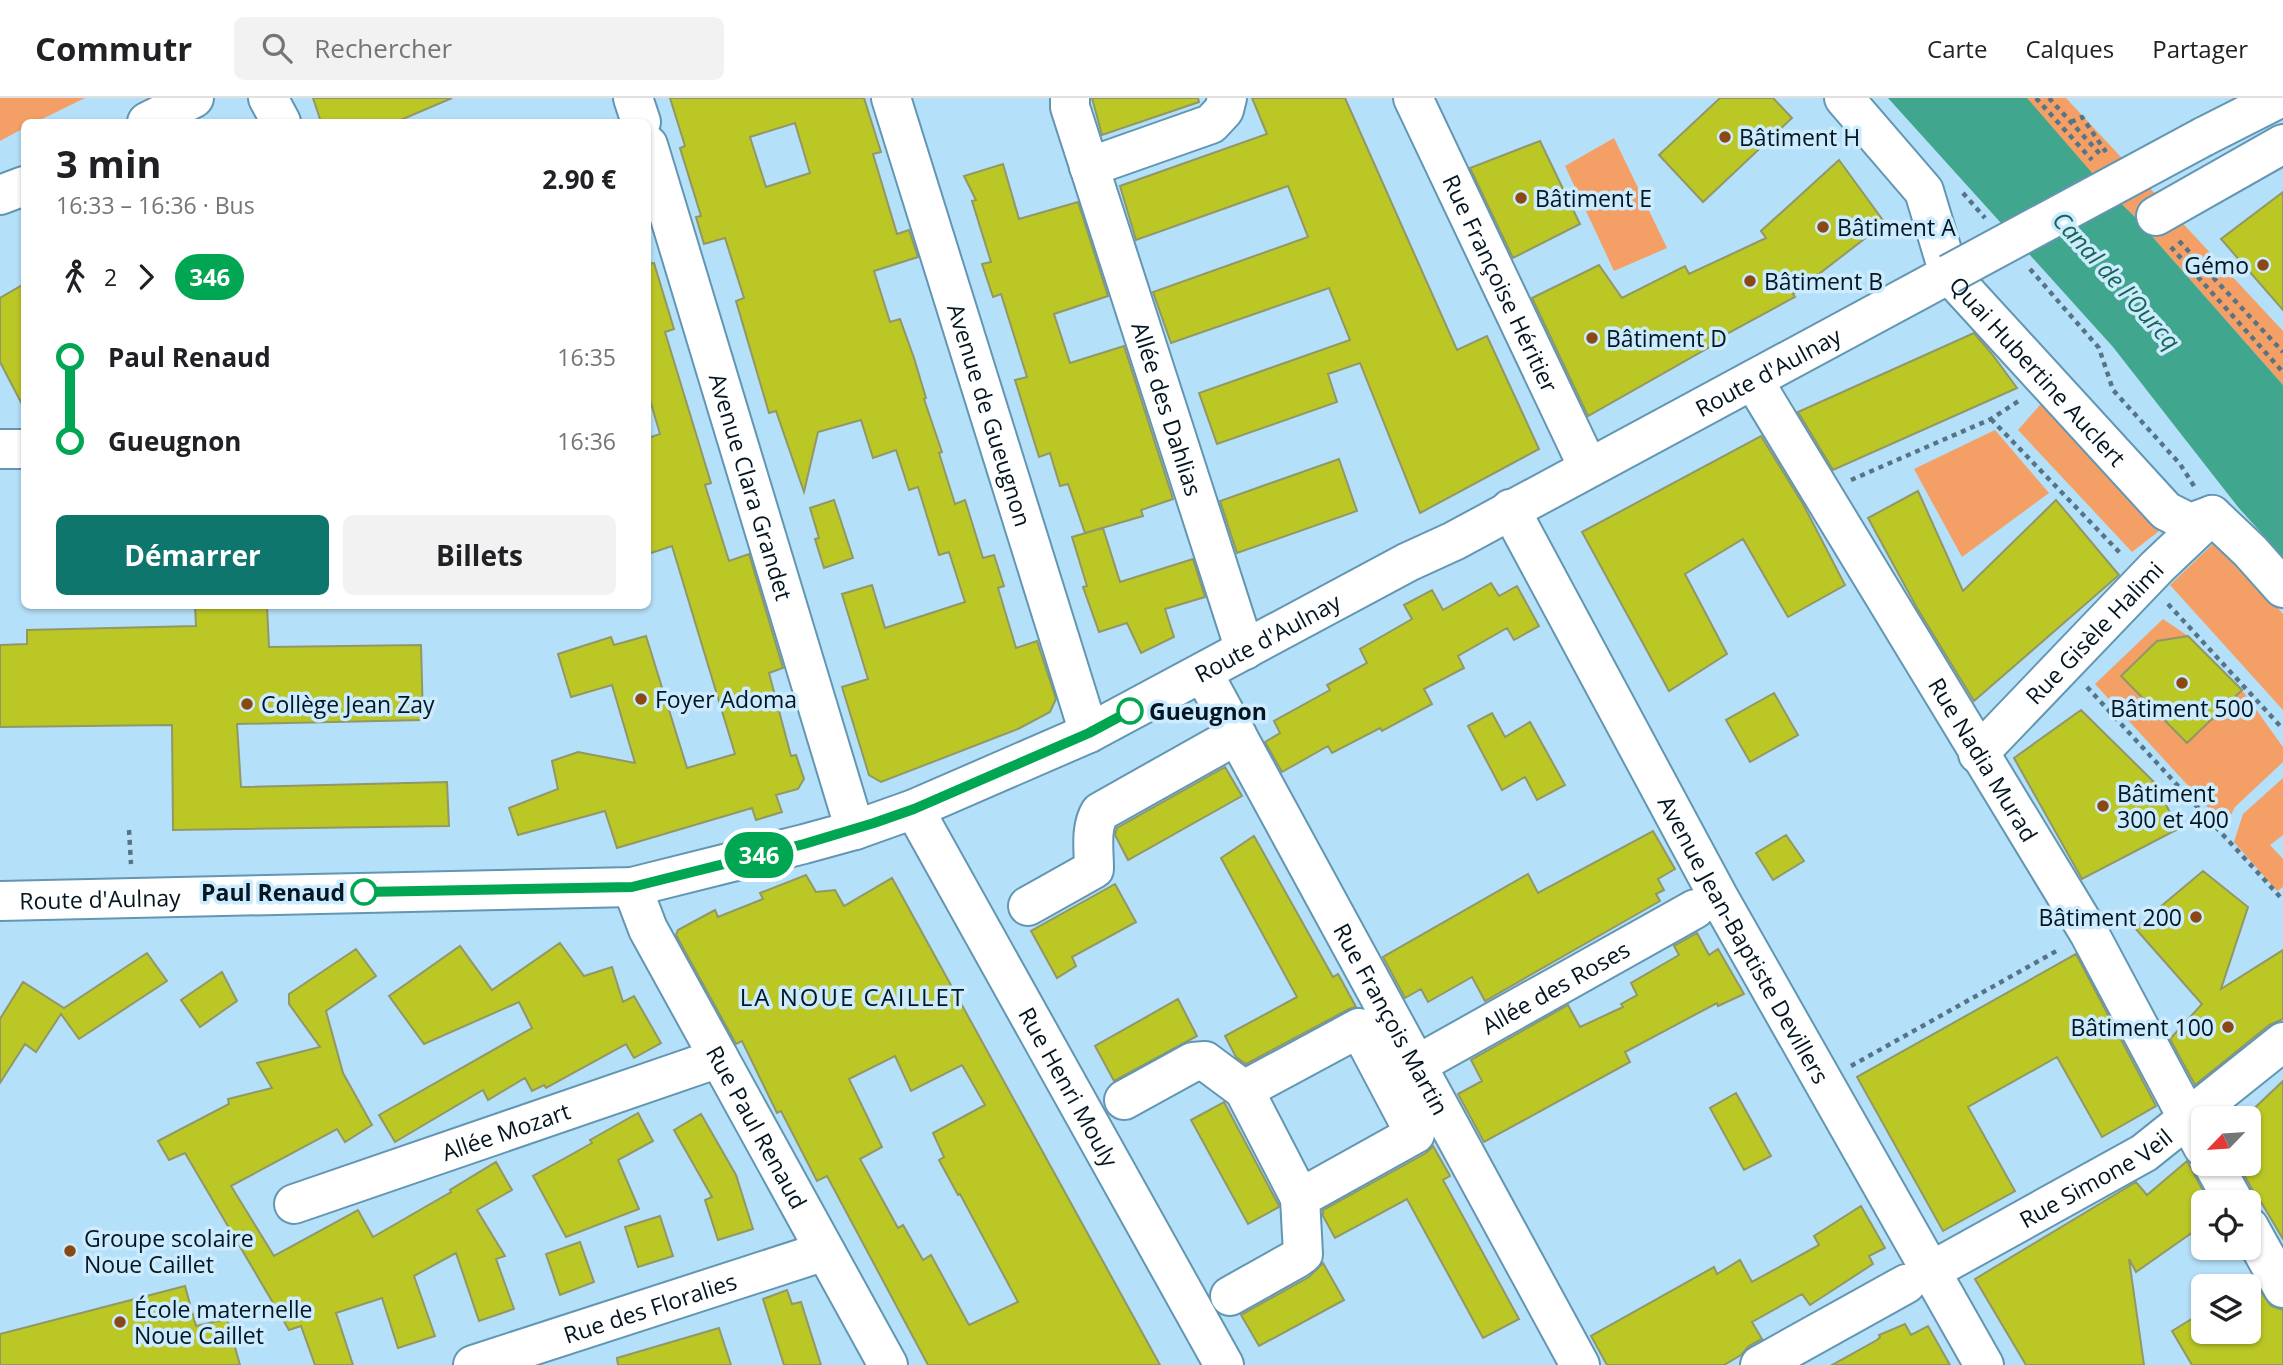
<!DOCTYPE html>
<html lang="fr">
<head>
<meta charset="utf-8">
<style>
  :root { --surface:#fff; --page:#f2f2f2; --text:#202124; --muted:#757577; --line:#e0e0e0; --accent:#0f766e }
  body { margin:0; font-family:"Open Sans",sans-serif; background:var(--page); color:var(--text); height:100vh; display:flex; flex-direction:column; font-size:26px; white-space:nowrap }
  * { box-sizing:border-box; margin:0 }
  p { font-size:23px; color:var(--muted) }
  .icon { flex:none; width:38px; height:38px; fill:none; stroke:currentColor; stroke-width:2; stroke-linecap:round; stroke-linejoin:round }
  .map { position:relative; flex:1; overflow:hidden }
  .drawer { position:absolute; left:21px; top:21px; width:630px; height:490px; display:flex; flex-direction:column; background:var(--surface); border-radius:10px; box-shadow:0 2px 5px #0004 }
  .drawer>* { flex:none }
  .badge { padding:0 14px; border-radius:23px; font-size:24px; line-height:46px }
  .needle { width:46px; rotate:245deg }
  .tools { position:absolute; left:2191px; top:1008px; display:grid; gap:14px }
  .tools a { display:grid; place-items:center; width:70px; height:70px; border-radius:10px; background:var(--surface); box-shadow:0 2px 5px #0004; font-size:35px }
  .map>.badge { position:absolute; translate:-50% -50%; box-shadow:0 0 0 4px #fff }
  .legs { display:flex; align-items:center; gap:10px; height:77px; padding:0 35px; font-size:23px }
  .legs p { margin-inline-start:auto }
  .headline { display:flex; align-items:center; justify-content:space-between; height:119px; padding:0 35px }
  h1 { font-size:38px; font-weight:700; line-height:52px }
  .button { display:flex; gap:14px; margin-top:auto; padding:14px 35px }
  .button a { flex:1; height:80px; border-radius:10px; background:var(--accent); color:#fff; font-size:28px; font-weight:700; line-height:80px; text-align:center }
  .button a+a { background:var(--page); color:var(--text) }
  ul { padding:0 35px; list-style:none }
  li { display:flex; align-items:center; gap:24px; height:84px; font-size:26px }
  li i { display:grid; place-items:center; width:10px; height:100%; margin:0 9px; background:currentColor }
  li i::after { content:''; width:18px; height:18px; margin:-9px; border:5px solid; border-radius:50%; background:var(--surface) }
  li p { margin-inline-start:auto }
  li:first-child i { background:linear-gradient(#0000 50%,currentColor 0) }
  li:last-child i { background:linear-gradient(currentColor 50%,#0000 0) }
  header { display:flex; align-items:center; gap:42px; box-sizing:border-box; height:98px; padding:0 35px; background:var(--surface); border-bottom:2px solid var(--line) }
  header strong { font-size:33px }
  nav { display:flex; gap:38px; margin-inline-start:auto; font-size:24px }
  .search { width:490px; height:63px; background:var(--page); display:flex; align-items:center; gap:18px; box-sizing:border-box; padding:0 24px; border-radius:10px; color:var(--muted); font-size:26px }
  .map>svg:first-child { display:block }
</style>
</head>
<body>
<header>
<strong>Commutr</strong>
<div class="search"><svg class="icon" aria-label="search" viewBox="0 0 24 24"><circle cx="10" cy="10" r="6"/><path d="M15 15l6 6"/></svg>Rechercher</div>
<nav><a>Carte</a><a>Calques</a><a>Partager</a></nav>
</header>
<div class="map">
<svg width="2283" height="1267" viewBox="0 0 2283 1267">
  <rect width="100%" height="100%" fill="#b5e0f9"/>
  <path fill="#f39f66" d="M0 0H85L36 24H24V30L0 43Z
    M2024 0H2066L2283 233V287L2135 119 2106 91Z
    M1614 40 1667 150 1614 173 1565 68Z
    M2047 299 2163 430 2132 454 2018 332Z
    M1995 332 2049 395 1962 459 1914 371Z
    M2217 442 2283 516V612L2170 487Z
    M2163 521 2188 538 2156 543 2122 578 2187 645 2242 592 2283 649V664L2235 709 2225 728 2095 586Z
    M2283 680V737L2270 747 2283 761V789L2277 793 2234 744 2243 716Z"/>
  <path fill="#40a68d" d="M1888 0H2027L2106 91 2135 119 2283 287V459L2238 409 2113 249Z"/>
  <path fill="#bbc725" stroke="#919765" stroke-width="2" fill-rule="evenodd" d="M313 0H452L396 24H321Z
    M670 0H864L881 54 873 56 897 136 909 132 918 159 874 173 890 224 900 221 914 260 926 300 924 301 942 354 939 355 955 406 965 402 983 460 994 457 1004 488 998 490 1016 550 1037 543 1056 601 1050 614 1018 631 881 684 869 677 842 589 868 581 842 496 872 487 885 530 965 504 949 454 939 457 918 389 909 392 896 352 873 360 861 322 818 334 804 394 776 313 769 315 736 203 744 200 725 140 704 146 696 119 701 118 680 50 685 48ZM795 25 810 75 766 89 750 39Z
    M1092 0H1198L1199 4 1102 37Z
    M1252 0H1345L1457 252 1487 238 1539 351 1420 415 1360 265 1328 276 1337 304 1217 346 1199 295 1350 242 1329 190 1171 245 1153 194 1308 139 1288 88 1136 142 1120 88 1267 36Z
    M1720 0H1773L1792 20 1703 104 1659 57Z
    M1540 43 1580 126 1513 160 1470 70Z
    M1839 62 1885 125 1793 196 1795 199 1721 239 1722 242 1588 318 1532 200 1599 167 1622 200 1685 168 1689 176 1766 140 1761 133Z
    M1003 66 1019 121 1078 104 1108 198 1054 216 1070 265 1124 248 1173 401 1141 412 1143 418 1085 435 1068 386 1060 388 1050 355 1039 359 1015 282 1027 279 1001 196 993 199 982 166 991 164 972 103 976 102 964 78Z
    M2283 94V212L2221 141Z
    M654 165 674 231 665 234 711 385 705 387 729 463 749 456 783 570 769 575 791 658 796 657 804 681 798 691 776 697 782 714 756 722 752 710 617 750 605 713 518 737 509 710 558 691 552 663 578 654 635 665 612 587 571 599 558 556 611 539 614 547 646 538 687 670 735 656 672 448 648 456V340L660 336 648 295V166Z
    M24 186V310L0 264V200Z
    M1974 235 1992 256 2017 290 1833 372 1798 314Z
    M1761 338 1803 406 1845 487 1788 519 1743 441 1685 476 1727 556 1669 593 1582 434Z
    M1339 361 1357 413 1237 455 1220 403Z
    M1918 393 1963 493 2056 402 2119 477 1974 603 1917 510 1868 420Z
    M834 402 853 460 824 470 815 441 819 440 810 410Z
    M1103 430 1120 484 1193 461 1205 499 1165 511 1174 539 1141 555 1127 525 1099 534 1083 489 1087 488 1072 439Z
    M1491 485 1499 498 1517 488 1539 528 1514 542 1507 530 1458 558 1464 570 1424 591 1432 606 1382 633 1380 630 1332 655 1328 648 1282 674 1265 644 1280 635 1274 623 1330 592 1327 587 1367 565 1360 551 1412 521 1404 507 1432 492 1443 512Z
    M195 508H267L269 549 421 547 423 622 237 626 241 689 447 684 449 728 173 732 172 627 0 629V547L27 546V532L196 528Z
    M2188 538 2242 592 2187 645 2121 578 2157 543Z
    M1774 595 1798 637 1750 664 1726 622Z
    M2081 612 2156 686 2178 731 2082 781 2014 660Z
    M1492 615 1505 639 1530 624 1565 687 1537 702 1525 679 1502 692 1468 628Z
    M1225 669 1242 698 1128 762 1115 737 1117 730Z
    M1653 733 1675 771 1658 781 1664 792 1656 796 1660 803 1485 903 1472 879 1428 904 1421 891 1405 900 1383 859 1528 776 1538 795Z
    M1786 737 1804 763 1773 782 1756 755Z
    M1254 738 1333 879 1338 876 1356 909 1349 911 1246 966 1236 959 1225 938 1297 899 1221 760Z
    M2203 773 2248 809 2221 891 2283 852V921L2269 927 2195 987 2170 941 2202 906 2135 830Z
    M806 777 816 794 835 792 844 808 892 780 1160 1267H928L827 1078 817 1083 781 1013 777 1015 742 943 736 946 676 837 678 832 715 812 718 819 763 801 760 795ZM895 958 911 993 962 967 985 1007 933 1035 944 1059 939 1062 958 1097 960 1096 1018 1204 969 1227 931 1157 923 1162 903 1127 898 1130 860 1061 882 1049 849 981Z
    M1115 786 1136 824 1072 859 1076 868 1057 880 1031 833Z
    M1697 835 1709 857 1718 851 1744 896 1718 908 1717 905 1625 954 1630 964 1484 1044 1458 996 1482 983 1471 962 1568 907 1580 929 1623 909 1621 906 1637 897 1631 885 1679 857 1674 848Z
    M560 845 584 878 612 869 623 904 634 898 661 945 634 960 626 946 546 990 544 987 532 993 525 980 488 1002 483 992 395 1044 379 1017 532 930 519 904 424 946 389 898 460 848 492 892Z
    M356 851 376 878 326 913 343 975 372 1027 345 1044 337 1031 231 1088 274 1158 358 1112 373 1139 451 1094 450 1092 496 1064 512 1092 477 1112 505 1158 496 1161 514 1211 479 1223 456 1155 414 1178 435 1238 398 1250 382 1200 336 1215 353 1267H315L301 1228 289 1232 185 1055 169 1062 158 1043 229 1006 228 1001 272 990 257 965 320 949 289 906V896Z
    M147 855 167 883 79 941 61 916 36 954 25 946 0 985V921L23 884 64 910Z
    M2076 856 2156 1008 2102 1039 2057 959 1968 1009 2015 1093 1943 1133 1857 979Z
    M222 874 237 903 200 929 181 902Z
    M1178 901 1197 938 1114 983 1095 948Z
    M2283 983V1141L2261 1104H2256L2253 1093 2238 1066H2249V1020H2244Z
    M1736 995 1771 1058 1744 1072 1710 1010Z
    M1224 1004 1278 1106 1279 1109 1248 1126 1191 1022Z
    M638 1015 653 1043 618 1062 639 1111 566 1139 533 1078 592 1045 590 1042Z
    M701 1016 736 1077 753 1131 718 1142 705 1102 712 1099 674 1032Z
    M1433 1048 1450 1078 1443 1082 1519 1221 1483 1240 1407 1101 1335 1140 1323 1118V1112L1426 1055Z
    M2187 1063 2209 1104H2203V1127L2136 1174 2129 1161 2144 1267H2026L1975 1181 2136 1084 2147 1097Z
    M1861 1108 1885 1150 1869 1158 1873 1166 1810 1207 1802 1196 1752 1224 1762 1241 1749 1248 1741 1257 1724 1267H1607L1591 1238 1714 1169 1717 1176 1740 1162 1752 1184 1819 1147 1814 1138Z
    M660 1118 673 1158 638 1169 625 1129Z
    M580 1144 594 1184 560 1197 546 1156Z
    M1323 1165 1344 1202 1259 1248 1241 1217 1309 1179Z
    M2254 1184 2271 1208 2283 1212V1267H2192L2172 1233 2203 1214V1234H2249L2247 1188Z
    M185 1188 196 1228 227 1221 240 1267H0V1236Z
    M787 1192 792 1206 801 1204 821 1267H784L763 1201Z
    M1905 1226 1911 1237 1928 1228 1950 1267H1832L1877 1242 1880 1239 1879 1237Z
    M719 1230 731 1267H618L617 1260Z"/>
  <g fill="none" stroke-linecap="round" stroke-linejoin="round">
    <defs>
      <g id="minor">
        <path d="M268 0 281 24"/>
        <path d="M633 0 641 24"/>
        <path id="s1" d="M891 0 1089 635"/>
        <path id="s2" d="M1070 0V9L1245 552"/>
        <path id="s3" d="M1413 0 1588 369"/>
        <path id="s4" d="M1844 0 1924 93 1949 176 2166 413 2190 425 2212 417 2250 453 2283 490"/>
        <path d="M147 24 194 0"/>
        <path d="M2203 39 2280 0"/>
        <path id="s5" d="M648 47 855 732"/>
        <path d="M1089 69 1211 26 1224 12 1227 0"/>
        <path d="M0 97 24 88"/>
        <path d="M2156 118 2283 46"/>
        <path id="s6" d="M1753 282 2089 835 2203 1049"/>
        <path d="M0 351H24"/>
        <path id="s7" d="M1510 411 1718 798 1984 1267"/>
        <path id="s8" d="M1203 575 1580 1267"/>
        <path id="s9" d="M1978 656 2157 469 2212 417"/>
        <path id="s10" d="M914 711 1224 1267"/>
        <path id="s11" d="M632 789 648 831 888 1267"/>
        <path id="s12" d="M0 803 632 789 804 746 855 732 914 711 1089 635 1408 464 1454 443 1949 176"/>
        <path d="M1028 808 1094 771C1094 753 1090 730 1100 714L1237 637"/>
        <path id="s13" d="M1395 979 1695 811"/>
        <path d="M1244 992 1300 1100"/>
        <path d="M1124 1002 1193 964 1205 963 1244 992 1359 930 1415 1036 1300 1100 1303 1156 1296 1161 1230 1198"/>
        <path d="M2213 1066 2234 1104"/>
        <path id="s14" d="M294 1106 719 960"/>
        <path d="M2249 1129 2283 1190"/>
        <path id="s15" d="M1931 1173 2144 1055 2283 944"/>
        <path id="s16" d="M473 1267 825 1153"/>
        <path d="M1760 1267 1906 1186"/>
      </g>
    </defs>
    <use href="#minor" stroke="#6296b3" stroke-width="42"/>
    <path stroke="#567486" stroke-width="4.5" stroke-dasharray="5 5" stroke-linecap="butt" d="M2036 0 2092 62
      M2049 0 2100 56
      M2071 24 2082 19 2106 54
      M1963 95 1985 120
      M2179 143 2283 254
      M2171 149 2283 274
      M2030 171 2099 250 2113 292 2180 366 2194 388
      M1991 321 2122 457
      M1851 382 1991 321 2020 302
      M2168 506 2283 631
      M2087 589 2283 802
      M129 732 131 766
      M1851 968 2060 851"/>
    <use href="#minor" stroke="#fff" stroke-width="38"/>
    <defs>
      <path id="minor-bridge" d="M1949 176 2203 39"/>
    </defs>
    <use href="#minor-bridge" stroke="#6296b3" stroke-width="42" stroke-linecap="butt"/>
    <use href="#minor-bridge" stroke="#fff" stroke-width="38"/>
  </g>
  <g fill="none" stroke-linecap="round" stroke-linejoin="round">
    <defs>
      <path id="line-1" d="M364 794 632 789 804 746 874 725 914 711 1089 635 1130 613"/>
    </defs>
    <use href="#line-1" stroke="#fff" stroke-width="16"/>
    <use href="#line-1" stroke="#00a651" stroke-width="10"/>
  </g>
  <g fill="#8a4914" stroke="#ccebfe" stroke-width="2.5">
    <circle cx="1725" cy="39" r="7"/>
    <circle cx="1521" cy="100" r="7"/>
    <circle cx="1823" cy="129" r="7"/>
    <circle cx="2263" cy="167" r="7"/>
    <circle cx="1750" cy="183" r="7"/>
    <circle cx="1592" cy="240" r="7"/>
    <circle cx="2182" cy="585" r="7"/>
    <circle cx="641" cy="601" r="7"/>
    <circle cx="247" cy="606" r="7"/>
    <circle cx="2103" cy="708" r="7"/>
    <circle cx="2196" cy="819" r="7"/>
    <circle cx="2228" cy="929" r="7"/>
    <circle cx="70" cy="1153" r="7"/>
    <circle cx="120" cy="1224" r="7"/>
  </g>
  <g fill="#fff" stroke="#00a651" stroke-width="3.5">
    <circle cx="1130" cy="613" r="12"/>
    <circle cx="364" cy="794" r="12"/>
  </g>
  <g text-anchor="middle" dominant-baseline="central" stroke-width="7" stroke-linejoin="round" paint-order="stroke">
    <g font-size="23" fill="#031621" stroke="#ccebfe" text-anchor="start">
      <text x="1739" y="39">Bâtiment H</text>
      <text x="1535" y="100">Bâtiment E</text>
      <text x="1837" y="129">Bâtiment A</text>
      <text x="2249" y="167" text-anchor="end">Gémo</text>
      <text x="1764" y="183">Bâtiment B</text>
      <text x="1606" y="240">Bâtiment D</text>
      <text x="655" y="601">Foyer Adoma</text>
      <text x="261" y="606">Collège Jean Zay</text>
      <text x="2182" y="610" text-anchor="middle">Bâtiment 500</text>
      <text x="2117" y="695">Bâtiment<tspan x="2117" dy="26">300 et 400</tspan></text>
      <text x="2182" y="819" text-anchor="end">Bâtiment 200</text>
      <text x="2214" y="929" text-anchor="end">Bâtiment 100</text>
      <text x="84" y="1140">Groupe scolaire<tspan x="84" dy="26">Noue Caillet</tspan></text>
      <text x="134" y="1211">École maternelle<tspan x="134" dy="26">Noue Caillet</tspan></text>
    </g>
    <g font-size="23" fill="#031621" stroke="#ccebfe">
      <text stroke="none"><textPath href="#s3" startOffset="205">Rue Françoise Héritier</textPath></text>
      <text stroke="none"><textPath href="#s12" startOffset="1885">Route d'Aulnay</textPath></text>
      <text stroke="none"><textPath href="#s4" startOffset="341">Quai Hubertine Auclert</textPath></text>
      <text stroke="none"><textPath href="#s2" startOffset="326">Allée des Dahlias</textPath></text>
      <text stroke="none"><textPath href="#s1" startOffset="332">Avenue de Gueugnon</textPath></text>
      <text stroke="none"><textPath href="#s5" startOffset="357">Avenue Clara Grandet</textPath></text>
      <text stroke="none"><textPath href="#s9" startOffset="168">Rue Gisèle Halimi</textPath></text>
      <text stroke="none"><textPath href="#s12" startOffset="1318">Route d'Aulnay</textPath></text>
      <text stroke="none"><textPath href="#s6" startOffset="444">Rue Nadia Murad</textPath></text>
      <text stroke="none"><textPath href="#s12" startOffset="100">Route d'Aulnay</textPath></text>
      <text stroke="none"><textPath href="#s7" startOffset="490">Avenue Jean-Baptiste Devillers</textPath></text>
      <text stroke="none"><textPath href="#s13" startOffset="184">Allée des Roses</textPath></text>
      <text stroke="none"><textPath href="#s8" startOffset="394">Rue François Martin</textPath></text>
      <text stroke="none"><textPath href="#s10" startOffset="318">Rue Henri Mouly</textPath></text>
      <text stroke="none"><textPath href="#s11" startOffset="271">Rue Paul Renaud</textPath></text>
      <text stroke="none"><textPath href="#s14" startOffset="224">Allée Mozart</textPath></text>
      <text stroke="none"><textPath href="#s15" startOffset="189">Rue Simone Veil</textPath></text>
      <text stroke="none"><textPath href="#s16" startOffset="186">Rue des Floralies</textPath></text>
    </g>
    <g font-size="23" font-weight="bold" fill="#031621" stroke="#ccebfe" text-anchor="start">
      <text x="1149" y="613">Gueugnon</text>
      <text x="345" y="794" text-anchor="end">Paul Renaud</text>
    </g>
    <g font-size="24" font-style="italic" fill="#166654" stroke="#ccebfe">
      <text transform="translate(2117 182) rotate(48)">Canal de l'Ourcq</text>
    </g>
    <g font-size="24" letter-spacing="2" fill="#031621" stroke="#ccebfe">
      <text x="853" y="898">LA NOUE CAILLET</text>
    </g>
  </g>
</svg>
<div class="tools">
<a><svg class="needle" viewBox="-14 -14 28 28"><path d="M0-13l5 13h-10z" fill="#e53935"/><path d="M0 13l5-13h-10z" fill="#757577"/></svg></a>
<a><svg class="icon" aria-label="locate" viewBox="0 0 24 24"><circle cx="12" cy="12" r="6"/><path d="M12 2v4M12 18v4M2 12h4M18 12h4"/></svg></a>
<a><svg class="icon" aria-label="layers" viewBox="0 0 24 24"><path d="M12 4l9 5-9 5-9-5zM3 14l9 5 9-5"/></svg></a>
</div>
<b class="badge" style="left:759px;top:757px;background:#00a651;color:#fff">346</b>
<section class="drawer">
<div class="headline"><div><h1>3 min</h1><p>16:33 – 16:36 · Bus</p></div><b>2.90 €</b></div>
<div class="legs"><svg class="icon" aria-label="walk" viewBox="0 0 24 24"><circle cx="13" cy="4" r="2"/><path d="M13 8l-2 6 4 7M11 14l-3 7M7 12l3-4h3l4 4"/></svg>2<svg class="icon" aria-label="forward" viewBox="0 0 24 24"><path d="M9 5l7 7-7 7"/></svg><b class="badge" style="background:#00a651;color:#fff">346</b></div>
<ul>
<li><i style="color:#00a651"></i><b>Paul Renaud</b><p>16:35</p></li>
<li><i style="color:#00a651"></i><b>Gueugnon</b><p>16:36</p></li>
</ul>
<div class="button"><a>Démarrer</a><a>Billets</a></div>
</section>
</div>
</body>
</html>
